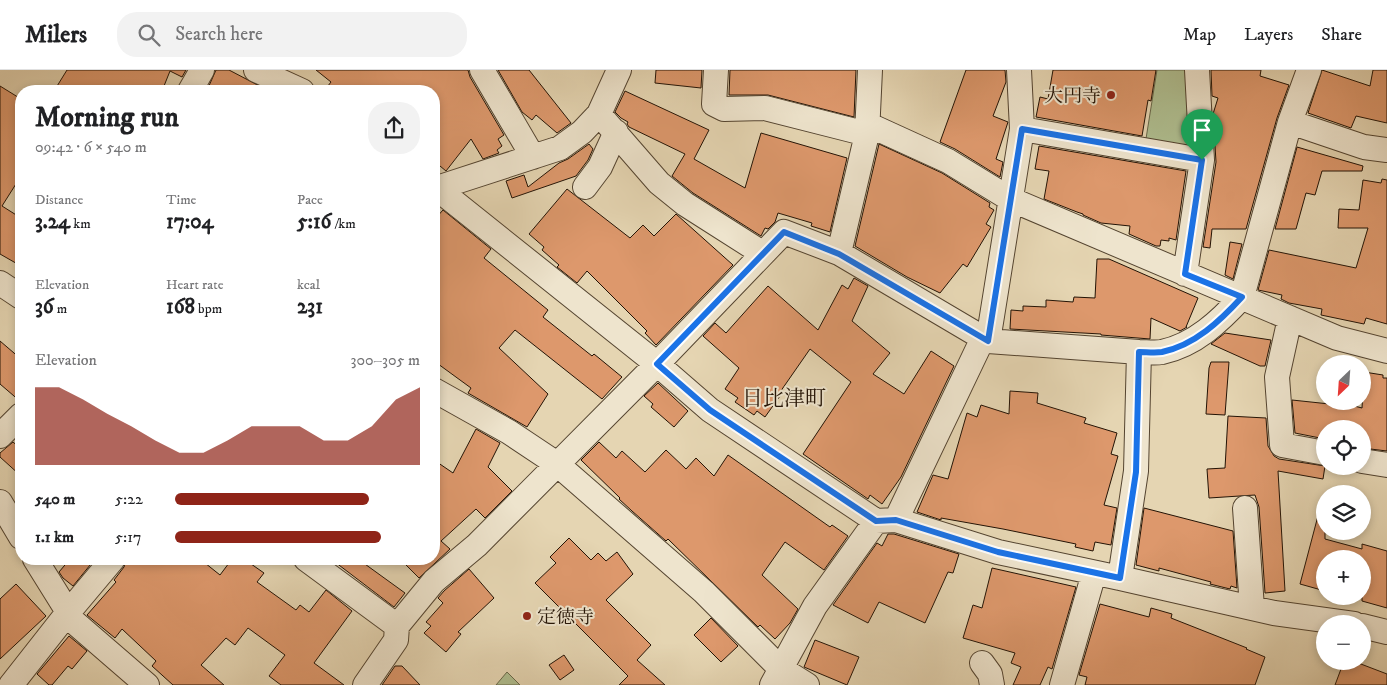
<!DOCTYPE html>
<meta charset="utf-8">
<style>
:root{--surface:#fff;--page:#f2f2f2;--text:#202124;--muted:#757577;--line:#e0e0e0;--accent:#8f2418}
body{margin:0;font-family:"IM FELL DW Pica","Noto Serif JP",serif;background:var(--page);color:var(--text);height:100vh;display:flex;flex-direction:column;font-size:19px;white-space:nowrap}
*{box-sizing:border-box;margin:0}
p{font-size:16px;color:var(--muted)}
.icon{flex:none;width:28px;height:28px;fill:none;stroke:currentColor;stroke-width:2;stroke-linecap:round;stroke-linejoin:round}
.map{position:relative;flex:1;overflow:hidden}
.side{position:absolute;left:15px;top:15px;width:425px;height:480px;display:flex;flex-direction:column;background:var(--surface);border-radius:20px;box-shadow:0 2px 8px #0003}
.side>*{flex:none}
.needle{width:32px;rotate:205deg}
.tools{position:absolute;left:1316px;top:285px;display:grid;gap:10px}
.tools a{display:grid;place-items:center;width:55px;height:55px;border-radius:50%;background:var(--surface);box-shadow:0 2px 8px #0003;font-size:25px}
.pin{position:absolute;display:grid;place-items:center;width:42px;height:42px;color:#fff;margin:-51px -21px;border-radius:50% 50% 50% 0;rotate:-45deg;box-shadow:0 0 5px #0007}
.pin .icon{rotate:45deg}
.round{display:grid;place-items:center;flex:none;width:52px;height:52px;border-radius:20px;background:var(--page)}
.headline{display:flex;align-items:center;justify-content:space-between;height:85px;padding:0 20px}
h1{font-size:28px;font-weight:800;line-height:38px}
.figures{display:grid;grid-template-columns:repeat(3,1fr);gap:8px;height:85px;padding:5px 20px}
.figures div{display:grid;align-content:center}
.figures b{font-size:21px;font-weight:800}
.figures small{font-size:14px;font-weight:400}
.figures p{font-size:14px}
.chart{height:140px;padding:10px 20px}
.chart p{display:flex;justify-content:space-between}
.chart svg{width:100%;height:90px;margin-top:5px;fill:var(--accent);opacity:.7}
ul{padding:0 20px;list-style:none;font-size:16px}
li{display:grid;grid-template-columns:80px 60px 1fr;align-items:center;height:38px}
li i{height:12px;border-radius:6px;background:var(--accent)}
header{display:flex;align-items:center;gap:30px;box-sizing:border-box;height:70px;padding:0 25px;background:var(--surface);border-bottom:1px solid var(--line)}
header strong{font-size:24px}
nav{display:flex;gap:28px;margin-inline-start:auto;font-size:18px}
.search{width:350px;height:45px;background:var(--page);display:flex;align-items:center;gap:12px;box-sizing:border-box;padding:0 18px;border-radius:20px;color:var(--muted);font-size:19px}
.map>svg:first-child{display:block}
.green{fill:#afbe90;stroke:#69684a}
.building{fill:#dd986c;stroke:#231305}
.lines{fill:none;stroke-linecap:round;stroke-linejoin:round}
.minor-casing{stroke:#544430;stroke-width:26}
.minor{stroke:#eee4cd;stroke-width:24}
.route-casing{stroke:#fff;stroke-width:10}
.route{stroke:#1a73e8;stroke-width:6}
.poi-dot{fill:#8f2418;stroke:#eee4cd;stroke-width:2}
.labels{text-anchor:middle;stroke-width:4;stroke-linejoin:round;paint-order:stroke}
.poi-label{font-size:19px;fill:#231305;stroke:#eee4cd;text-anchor:end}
.quarter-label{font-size:21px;fill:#231305;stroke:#eee4cd}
</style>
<header>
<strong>Milers</strong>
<div class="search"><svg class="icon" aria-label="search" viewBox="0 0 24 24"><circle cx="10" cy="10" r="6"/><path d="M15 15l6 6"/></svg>Search here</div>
<nav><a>Map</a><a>Layers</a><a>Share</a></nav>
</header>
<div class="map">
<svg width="1387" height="615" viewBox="0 0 1387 615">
<rect width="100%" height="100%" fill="#e5d5b2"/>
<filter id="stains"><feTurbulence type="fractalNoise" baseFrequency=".004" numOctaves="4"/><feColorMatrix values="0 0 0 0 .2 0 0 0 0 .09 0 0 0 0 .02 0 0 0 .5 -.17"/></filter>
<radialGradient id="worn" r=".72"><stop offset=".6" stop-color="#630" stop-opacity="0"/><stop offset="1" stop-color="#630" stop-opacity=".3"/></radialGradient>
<path class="green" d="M 1157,0 L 1191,0 L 1191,82 L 1145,75 Z
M 507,602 L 520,615 L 496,615 Z"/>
<path class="building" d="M 67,0 L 186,0 L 182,7 L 170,1 L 162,21 L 54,21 Z
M 216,0 L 229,0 L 269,21 L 216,21 L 208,18 Z
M 316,0 L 468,0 L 470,7 L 504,65 L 498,69 L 502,76 L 497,80 L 499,83 L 483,89 L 471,69 L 446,101 L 434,91 L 434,21 L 324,21 L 331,12 Z
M 498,0 L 529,0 L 571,53 L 557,63 L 536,45 L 532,50 L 522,42 Z
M 656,0 L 702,0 L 701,18 L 655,13 Z
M 730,0 L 856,0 L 854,47 L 768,25 L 729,25 Z
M 966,0 L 1005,0 L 1006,12 L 993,46 L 1008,52 L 996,89 L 1003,92 L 1000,107 L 955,79 L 940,72 Z
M 1053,0 L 1156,0 L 1151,31 L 1148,30 L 1142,66 L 1036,47 L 1040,27 L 1048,29 Z
M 1211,0 L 1261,0 L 1260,6 L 1289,15 L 1277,48 L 1246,159 L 1212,159 L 1210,178 L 1203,177 L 1216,92 L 1213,44 L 1218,28 L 1212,26 Z
M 1322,0 L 1370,16 L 1373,0 L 1387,0 L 1387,53 L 1356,46 L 1351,58 L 1308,43 Z
M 0,16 L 21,29 L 21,106 L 2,136 L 21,148 L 21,196 L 0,184 Z
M 625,21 L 709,60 L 694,89 L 745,118 L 761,63 L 847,88 L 830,162 L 811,156 L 812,153 L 778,143 L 775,152 L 768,159 L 765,158 L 761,166 L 693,123 L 672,106 L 685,84 L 629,57 L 627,54 L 628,52 L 621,48 L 615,42 Z
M 589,74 L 593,79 L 588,90 L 576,106 L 512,128 L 506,111 L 524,105 L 528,117 L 559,93 L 568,89 Z
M 879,74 L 942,103 L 990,133 L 989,137 L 994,140 L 986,154 L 991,157 L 967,197 L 963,194 L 940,223 L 907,207 L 855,176 Z
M 1039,76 L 1186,101 L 1176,170 L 1169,168 L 1169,171 L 1161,170 L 1160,176 L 1156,176 L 1129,164 L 1130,156 L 1101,153 L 1083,145 L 1083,144 L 1077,142 L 1044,129 L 1049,101 L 1035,99 Z
M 1297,77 L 1363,96 L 1362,101 L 1322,101 L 1315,125 L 1306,123 L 1296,159 L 1275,159 Z
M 1382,109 L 1387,110 L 1387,254 L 1366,248 L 1364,254 L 1321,245 L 1322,239 L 1289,233 L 1281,229 L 1282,225 L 1258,220 L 1269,180 L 1356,198 L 1368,158 L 1338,158 L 1339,139 L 1359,140 L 1363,110 L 1381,113 Z
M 567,119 L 630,168 L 643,155 L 654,166 L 676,144 L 733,195 L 656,275 L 645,263 L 647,261 L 587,201 L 577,213 L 557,197 L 559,195 L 542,180 L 544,177 L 529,164 Z
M 443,140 L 491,179 L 484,188 L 548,240 L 543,247 L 592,286 L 594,284 L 622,307 L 602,329 L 515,260 L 499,278 L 548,324 L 527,357 L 468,323 L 471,318 L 434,291 L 434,150 Z
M 1230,172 L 1242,174 L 1233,209 L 1225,205 Z
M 1097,189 L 1109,189 L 1198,228 L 1186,257 L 1187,257 L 1180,261 L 1151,248 L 1150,269 L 1101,265 L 1101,264 L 1010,259 L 1011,240 L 1023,241 L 1023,236 L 1046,237 L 1046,230 L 1073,232 L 1074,227 L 1095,228 Z
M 854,208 L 868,216 L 852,251 L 890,283 L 873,304 L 904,324 L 931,281 L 954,296 L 901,407 L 882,434 L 870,425 L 868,429 L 803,384 L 851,312 L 810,279 L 778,325 L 780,326 L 765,347 L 757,341 L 754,345 L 735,332 L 738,328 L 725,319 L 739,298 L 703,266 L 715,253 L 726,263 L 768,216 L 818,260 L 842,215 L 848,219 Z
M 1225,263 L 1271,270 L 1265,296 L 1260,296 L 1211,274 Z
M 0,271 L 21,289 L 21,332 L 0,314 Z
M 1211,292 L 1229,292 L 1225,345 L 1206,344 L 1209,298 Z
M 1364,302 L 1383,305 L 1383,308 L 1387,308 L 1387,381 L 1362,378 L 1362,359 L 1325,359 L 1325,369 L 1295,363 L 1292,330 L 1339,335 L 1339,332 L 1362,338 Z
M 658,313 L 688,341 L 674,357 L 651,337 L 653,334 L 644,326 Z
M 1010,321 L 1038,323 L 1037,333 L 1086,348 L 1084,353 L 1117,363 L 1111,384 L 1118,386 L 1104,435 L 1117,438 L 1111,475 L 1095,472 L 1093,481 L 1075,477 L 1076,474 L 1003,459 L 941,448 L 941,450 L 917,442 L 933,405 L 948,409 L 967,343 L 977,347 L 981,335 L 1009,344 Z
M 1228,346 L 1266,348 L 1268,376 L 1274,386 L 1279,389 L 1325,396 L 1323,409 L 1278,401 L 1285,521 L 1265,523 L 1259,437 L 1255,425 L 1209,428 L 1207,399 L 1225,398 Z
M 476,359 L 500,373 L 488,397 L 512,421 L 485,448 L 476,439 L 441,471 L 450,479 L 419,508 L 400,489 L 434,489 L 434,390 L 453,403 Z
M 13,372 L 21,379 L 21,406 L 0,387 L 0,383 Z
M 599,372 L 616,388 L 622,381 L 645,402 L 666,380 L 686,399 L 696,388 L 714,406 L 728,385 L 830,457 L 832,455 L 848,466 L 824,500 L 785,472 L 762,505 L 798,539 L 790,553 L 775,569 L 760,555 L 758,557 L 668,469 L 666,471 L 632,441 L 619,429 L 620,428 L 581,390 Z
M 1144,438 L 1233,461 L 1237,518 L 1231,516 L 1230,519 L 1210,514 L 1211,512 L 1159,498 L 1159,501 L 1136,495 Z
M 1319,442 L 1325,442 L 1325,469 L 1362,479 L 1362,474 L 1387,481 L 1387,538 L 1362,531 L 1362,489 L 1325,489 L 1325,521 L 1300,514 Z
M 888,464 L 894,464 L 959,484 L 953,503 L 948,502 L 925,553 L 879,532 L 868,553 L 833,535 L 877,473 L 882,476 Z
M 569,468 L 591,490 L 598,483 L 606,491 L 617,482 L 633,504 L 606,530 L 651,575 L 637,590 L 665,615 L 619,615 L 628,606 L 535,513 L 556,493 L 550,487 Z
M 70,489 L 95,489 L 73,516 L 63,508 L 59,502 Z
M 126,489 L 200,489 L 220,505 L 232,489 L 244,489 L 264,503 L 257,512 L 296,540 L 300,535 L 309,542 L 326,520 L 352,541 L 314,593 L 344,615 L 281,615 L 269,606 L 285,585 L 248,558 L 235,575 L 226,568 L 201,595 L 224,615 L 173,615 L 152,596 L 156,591 L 122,559 L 115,568 L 87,545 L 116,512 L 114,510 L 124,497 Z
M 331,489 L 358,489 L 405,523 L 394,537 Z
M 992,498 L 1076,517 L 1052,599 L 1048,597 L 1040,615 L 1013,615 L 1021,597 L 1011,593 L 1015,583 L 963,568 L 973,535 L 982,538 Z
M 469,499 L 494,528 L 458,562 L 461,564 L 446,582 L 424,563 L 431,556 L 426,552 L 443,533 L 438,528 L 444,521 Z
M 16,514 L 46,546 L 0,589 L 0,529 Z
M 1100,534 L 1149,547 L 1151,538 L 1172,544 L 1171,548 L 1247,578 L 1246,579 L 1265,587 L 1255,615 L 1085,615 L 1087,607 L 1079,605 Z
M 711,548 L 738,576 L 721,592 L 694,565 Z
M 69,566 L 87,581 L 72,599 L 68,596 L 52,615 L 49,615 L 37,604 Z
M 815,570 L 859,587 L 847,615 L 804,597 Z
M 564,585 L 574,600 L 560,610 L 549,595 Z
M 1344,591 L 1353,591 L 1387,604 L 1387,615 L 1335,615 Z
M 395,596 L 402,596 L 420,615 L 382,615 Z"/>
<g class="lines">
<g class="minor-casing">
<path id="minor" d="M 256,0 L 302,21
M 482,0 L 533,87
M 716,0 L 714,34 L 724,39 L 765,38 L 867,64
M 190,21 L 202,0
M 599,44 L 659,113 L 685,134 L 762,183
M 1290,52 L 1364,77 L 1387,80
M 867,54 L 948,91 L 1010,129 L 1337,268 L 1387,281
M 1022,59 L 1202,90
M 434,116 L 657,294 L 710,340 L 876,451 L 896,450 L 998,482 L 1120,508 L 1274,543 L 1354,554
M 585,117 L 600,97 L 616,62
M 434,121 L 437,118 L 560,78 L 582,62 L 599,44 L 619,0
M 839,183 L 867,64 L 870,0
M 1185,204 L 1202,90 L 1197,0
M 0,213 L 21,227
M 1290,248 L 1277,307 L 1282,375 L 1325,383
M 988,271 L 1022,59 L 1019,0
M 434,320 L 509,362 L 557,394 L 704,522 L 780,598 L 807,615
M 0,366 L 21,345
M 1362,391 L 1387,395
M 0,432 L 21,467
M 1245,438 L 1252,538
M 896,450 L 983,268
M 35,489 L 68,542
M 306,489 L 397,556
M 1120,508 L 1136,401 L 1139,282
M 66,545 L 147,615
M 1362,556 L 1387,562
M 982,593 L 990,604 L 992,615
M 11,615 L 66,545 L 113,489
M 365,615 L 396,570 L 397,556 L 434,511 L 477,475 L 657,294 L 784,162 L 839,183 L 988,271 L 1139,282 C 1146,282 1155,283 1162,282 C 1195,275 1220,251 1242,227 L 1290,52 L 1309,0
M 772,615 L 815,536 L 876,451
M 1062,615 L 1094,503"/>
</g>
<use href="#minor" class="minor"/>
</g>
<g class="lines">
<g class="route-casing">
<path id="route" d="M 1022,59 L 1202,90 L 1185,204 L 1242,227 C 1220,251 1195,275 1162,282 C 1155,283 1146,282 1139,282 L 1136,402 L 1120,508 L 998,482 L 896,450 L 876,451 L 710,340 L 657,294 L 784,162 L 839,184 L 988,271 Z"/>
</g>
<use href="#route" class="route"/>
</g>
<g class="poi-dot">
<circle cx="1111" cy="25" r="5"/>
<circle cx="527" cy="546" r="5"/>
</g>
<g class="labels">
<g class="poi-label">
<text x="1101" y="32">大円寺</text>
<text x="537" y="553" text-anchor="start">定徳寺</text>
</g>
<g class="quarter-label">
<text x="784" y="335">日比津町</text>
</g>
</g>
<rect width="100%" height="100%" filter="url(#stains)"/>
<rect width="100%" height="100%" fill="url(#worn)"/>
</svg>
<div class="tools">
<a><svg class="needle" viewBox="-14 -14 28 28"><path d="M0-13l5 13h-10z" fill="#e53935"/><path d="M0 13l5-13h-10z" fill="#757577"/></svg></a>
<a><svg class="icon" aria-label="locate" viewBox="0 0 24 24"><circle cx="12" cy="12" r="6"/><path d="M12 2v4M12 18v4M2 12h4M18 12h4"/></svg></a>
<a><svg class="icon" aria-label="layers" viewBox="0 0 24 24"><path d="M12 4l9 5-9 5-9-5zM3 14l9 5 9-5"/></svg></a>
<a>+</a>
<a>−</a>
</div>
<div class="pin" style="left:1202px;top:90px;background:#1e9e55"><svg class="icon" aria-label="arrive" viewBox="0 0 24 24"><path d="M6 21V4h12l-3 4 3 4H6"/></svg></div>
<section class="side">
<div class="headline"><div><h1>Morning run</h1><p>09:42 · 6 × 540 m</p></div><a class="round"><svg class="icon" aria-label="share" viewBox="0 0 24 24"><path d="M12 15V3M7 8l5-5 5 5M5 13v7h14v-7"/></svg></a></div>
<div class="figures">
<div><p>Distance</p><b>3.24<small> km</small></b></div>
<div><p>Time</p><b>17:04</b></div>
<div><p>Pace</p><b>5:16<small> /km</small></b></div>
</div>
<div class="figures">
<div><p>Elevation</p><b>36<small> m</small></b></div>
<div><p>Heart rate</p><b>168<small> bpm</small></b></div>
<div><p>kcal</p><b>231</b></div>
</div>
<div class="chart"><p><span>Elevation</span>300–305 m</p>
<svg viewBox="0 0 160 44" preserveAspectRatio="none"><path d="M0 44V6L10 6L20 12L30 19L40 25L50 32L60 38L70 38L80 32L90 25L100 25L110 25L120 32L130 32L140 25L150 12L160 6V44z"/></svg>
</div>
<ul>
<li><b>540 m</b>5:22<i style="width:79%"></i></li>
<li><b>1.1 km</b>5:17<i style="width:84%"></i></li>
</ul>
</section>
</div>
